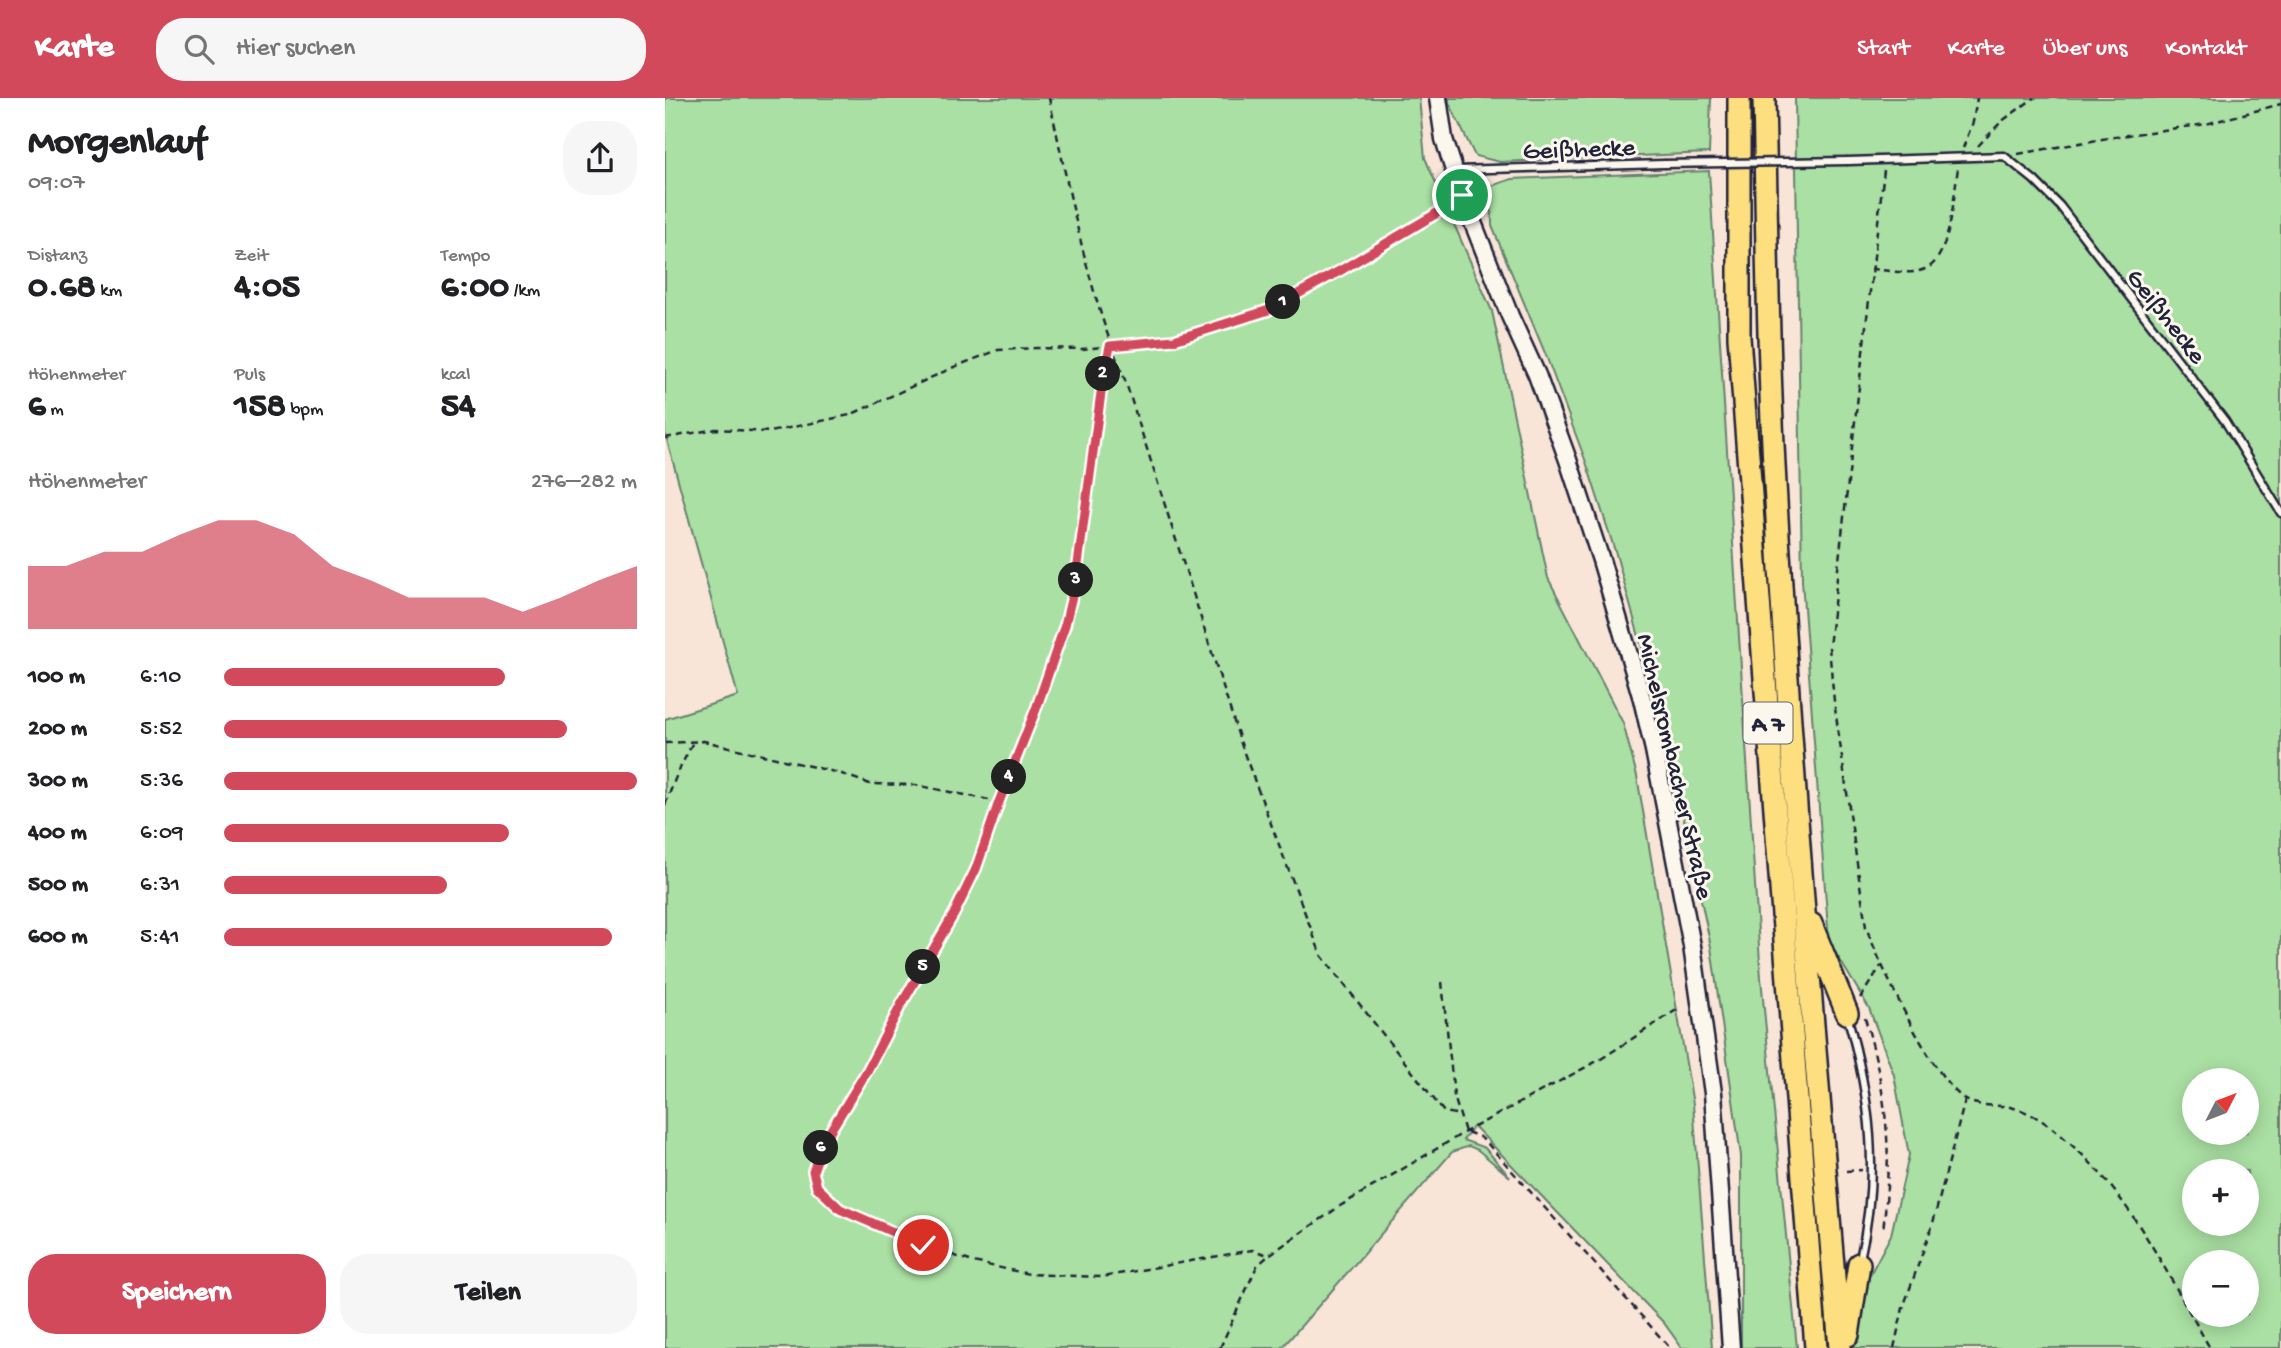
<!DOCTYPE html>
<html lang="de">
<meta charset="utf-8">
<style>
:root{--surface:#fff;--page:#f6f6f6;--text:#202124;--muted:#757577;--accent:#d1495b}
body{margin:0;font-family:"Gochi Hand",sans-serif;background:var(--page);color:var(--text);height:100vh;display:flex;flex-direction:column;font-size:26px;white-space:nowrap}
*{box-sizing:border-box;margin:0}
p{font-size:23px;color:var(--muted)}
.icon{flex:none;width:38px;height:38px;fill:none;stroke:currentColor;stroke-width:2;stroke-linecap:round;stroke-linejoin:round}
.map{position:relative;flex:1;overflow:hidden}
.drawer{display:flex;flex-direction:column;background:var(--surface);width:665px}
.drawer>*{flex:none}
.needle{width:46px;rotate:48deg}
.tools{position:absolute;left:1517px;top:970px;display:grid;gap:14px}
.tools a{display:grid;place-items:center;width:77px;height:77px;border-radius:50%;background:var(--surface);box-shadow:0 4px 18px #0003;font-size:35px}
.pin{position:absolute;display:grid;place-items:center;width:60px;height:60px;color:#fff;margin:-30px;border:4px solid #fff;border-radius:50%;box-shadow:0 2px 7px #0007}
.km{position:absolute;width:35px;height:35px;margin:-18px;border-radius:50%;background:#222;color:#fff;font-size:19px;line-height:35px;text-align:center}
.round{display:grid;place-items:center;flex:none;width:74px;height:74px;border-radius:28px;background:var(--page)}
.overview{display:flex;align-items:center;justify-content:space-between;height:119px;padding:0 28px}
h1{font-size:38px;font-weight:700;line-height:52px}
.figures{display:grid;grid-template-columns:repeat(3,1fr);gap:10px;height:119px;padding:7px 28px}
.figures div{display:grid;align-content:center}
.figures b{font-size:35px;font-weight:700}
.figures small{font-size:19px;font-weight:400}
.figures p{font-size:19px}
.chart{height:196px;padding:14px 28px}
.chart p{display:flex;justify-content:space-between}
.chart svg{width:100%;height:126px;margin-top:7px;fill:var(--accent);opacity:.7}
.action{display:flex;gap:14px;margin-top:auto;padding:14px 28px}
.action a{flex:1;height:80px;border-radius:28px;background:var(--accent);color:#fff;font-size:28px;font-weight:700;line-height:80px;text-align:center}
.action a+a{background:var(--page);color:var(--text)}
ul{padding:0 28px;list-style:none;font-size:23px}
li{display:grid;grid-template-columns:112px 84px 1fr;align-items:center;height:52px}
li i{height:18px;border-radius:9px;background:var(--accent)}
header{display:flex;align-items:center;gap:42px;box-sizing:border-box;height:98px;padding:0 35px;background:var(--accent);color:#fff}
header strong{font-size:33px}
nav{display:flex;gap:38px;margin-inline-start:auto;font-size:24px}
.search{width:490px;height:63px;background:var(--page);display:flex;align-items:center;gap:18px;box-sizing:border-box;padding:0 24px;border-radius:28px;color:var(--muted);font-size:26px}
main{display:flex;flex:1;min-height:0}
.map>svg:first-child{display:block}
.green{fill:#aae0a3;stroke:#66816f;stroke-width:2;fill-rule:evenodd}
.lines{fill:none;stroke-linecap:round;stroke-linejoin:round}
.service-casing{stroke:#22223b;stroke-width:11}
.secondary-casing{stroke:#22223b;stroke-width:21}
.motorway-casing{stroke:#22223b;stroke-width:26}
.path{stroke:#22223b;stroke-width:2.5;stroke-dasharray:7 5;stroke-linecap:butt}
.service{stroke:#fbf7ec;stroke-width:6}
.secondary{stroke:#fbf7ec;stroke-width:16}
.motorway{stroke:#fddf80;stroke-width:21}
.service-bridge-casing{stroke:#22223b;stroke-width:11;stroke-linecap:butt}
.service-bridge{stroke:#fbf7ec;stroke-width:6}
.route-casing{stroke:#fff;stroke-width:14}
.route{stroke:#d1495b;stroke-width:9}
.labels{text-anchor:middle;stroke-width:6;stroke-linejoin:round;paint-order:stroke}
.shield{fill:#fbf7ec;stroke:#636270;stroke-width:2}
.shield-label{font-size:24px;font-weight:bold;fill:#22223b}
.street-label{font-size:26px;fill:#22223b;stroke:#fbf7ec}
</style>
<header>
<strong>Karte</strong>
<div class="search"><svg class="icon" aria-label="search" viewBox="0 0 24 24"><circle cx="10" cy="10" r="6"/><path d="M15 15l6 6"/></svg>Hier suchen</div>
<nav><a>Start</a><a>Karte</a><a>Über uns</a><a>Kontakt</a></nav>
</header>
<main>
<section class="drawer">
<div class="overview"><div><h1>Morgenlauf</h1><p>09:07</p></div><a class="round"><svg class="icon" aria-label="share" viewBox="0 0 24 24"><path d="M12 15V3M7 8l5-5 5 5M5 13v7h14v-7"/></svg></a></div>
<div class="figures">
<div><p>Distanz</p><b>0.68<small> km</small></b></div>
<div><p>Zeit</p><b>4:05</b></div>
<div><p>Tempo</p><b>6:00<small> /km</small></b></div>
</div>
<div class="figures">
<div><p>Höhenmeter</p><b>6<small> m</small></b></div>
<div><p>Puls</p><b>158<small> bpm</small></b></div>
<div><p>kcal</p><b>54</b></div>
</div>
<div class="chart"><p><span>Höhenmeter</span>276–282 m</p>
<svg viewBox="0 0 160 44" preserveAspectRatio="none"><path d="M0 44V22L10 22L20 17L30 17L40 11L50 6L60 6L70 11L80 22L90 27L100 33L110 33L120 33L130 38L140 33L150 27L160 22V44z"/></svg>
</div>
<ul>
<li><b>100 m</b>6:10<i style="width:68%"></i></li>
<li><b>200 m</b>5:52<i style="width:83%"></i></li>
<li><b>300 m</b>5:36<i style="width:100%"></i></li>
<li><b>400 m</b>6:09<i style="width:69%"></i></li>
<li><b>500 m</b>6:31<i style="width:54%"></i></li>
<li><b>600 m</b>5:41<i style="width:94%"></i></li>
</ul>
<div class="action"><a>Speichern</a><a>Teilen</a></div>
</section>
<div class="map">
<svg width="1616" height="1250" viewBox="0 0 1616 1250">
<rect width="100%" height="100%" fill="#f8e5d7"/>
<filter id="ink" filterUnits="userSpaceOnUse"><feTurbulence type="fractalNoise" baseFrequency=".0143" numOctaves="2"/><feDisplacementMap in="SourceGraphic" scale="14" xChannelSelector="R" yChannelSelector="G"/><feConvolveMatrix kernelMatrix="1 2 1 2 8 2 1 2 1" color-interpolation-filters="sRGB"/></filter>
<g filter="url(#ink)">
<path class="green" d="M 0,0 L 754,0 L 760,60 L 827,213 L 883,480 L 958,625 L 972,678 L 1028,1006 L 1047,1250 L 1017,1250 L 999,1225 L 809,1028 L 798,1042 L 820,1050 L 845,1079 L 813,1052 L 804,1048 L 787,1054 L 617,1250 L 0,1250 L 0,621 L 73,598 L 0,335 Z
M 784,0 L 1046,0 L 1044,55 L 835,64 L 810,58 L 784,5 Z
M 1130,0 L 1616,0 L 1616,1250 L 1190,1250 L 1189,1235 L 1202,1182 L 1226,1137 L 1244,1057 L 1229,977 L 1204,910 L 1164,844 L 1137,483 ZM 1530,982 L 1582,982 L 1582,1034 L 1530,1034 ZM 1530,1073 L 1582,1073 L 1582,1125 L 1530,1125 ZM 1530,1164 L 1582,1164 L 1582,1216 L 1530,1216 Z
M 1044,73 L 1096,880 L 1132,1250 L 1076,1250 L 1076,1058 L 1046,849 L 1001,636 L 951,456 L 921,364 L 880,255 L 827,128 L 826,88 L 847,81 Z"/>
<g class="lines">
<g class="service-casing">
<path id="service" d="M 1183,63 L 1339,58 L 1369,82 L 1395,108 L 1560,323 L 1616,415
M 790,72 L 999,66
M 1182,917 C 1206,1001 1215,1075 1195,1161"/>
</g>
<g class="secondary-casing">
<path id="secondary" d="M 773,0 L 779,41 L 797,97 L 845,218 L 872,277 L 903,362 L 936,462 L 977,601 L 989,652 L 1027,848 L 1048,995 L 1066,1250"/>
</g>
<g class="motorway-casing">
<path id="motorway" d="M 1074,0 L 1074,239 L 1151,1250
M 1099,0 C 1102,134 1103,269 1111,403 C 1127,685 1151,968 1175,1250
M 1146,826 L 1182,915
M 1183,1237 L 1194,1166"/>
</g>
<path class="path" d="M 384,0 C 405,95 422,192 460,282 L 579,655 L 656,857 L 779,1014 L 795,1017
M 1313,48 L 1337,23 L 1369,0
M 1298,50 L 1308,24 L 1312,0
M 1353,56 L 1449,39 L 1541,26 L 1616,6
M 1219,72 L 1164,549 L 1169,603 L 1201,829 C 1216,869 1266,977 1298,1000 C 1311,1010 1330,1006 1345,1009 C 1372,1015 1392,1033 1411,1051 C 1468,1102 1507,1185 1545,1250
M 1206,171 C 1223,172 1244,178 1260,171 C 1286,162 1289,94 1293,70
M 445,248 L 438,280 L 429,355 L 418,416 L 412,481 L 400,527 L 371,611 L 334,704 L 311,771 L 289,816 L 236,907 L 202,973 L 159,1043 L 148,1073 L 152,1089 L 175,1111 L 258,1147 L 308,1164 L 364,1176 L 437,1179 L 587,1152 L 604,1157 L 675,1108 L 800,1034 L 936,961 L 1016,909
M 0,340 L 51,331 L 105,334 L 185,317 L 289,269 L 333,252 L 371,250 L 417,251 L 509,242 L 604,212 L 678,171 L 786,105
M 0,645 L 39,643 L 174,675 L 205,686 L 251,687 L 334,704
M 0,707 L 12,676 L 28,644
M 777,884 L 789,998 L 800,1034
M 1195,900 L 1216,868
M 1200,920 C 1222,995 1228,1054 1218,1132
M 802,1034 L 815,1039 L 822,1045 L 1005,1250
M 1181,1073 L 1197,1072
M 555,1250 L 592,1168 L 603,1158
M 1229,1250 L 1238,1210 L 1268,1125 L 1300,1002"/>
<use href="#service" class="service"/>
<use href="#secondary" class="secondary"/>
<use href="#motorway" class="motorway"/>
<g class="service-bridge-casing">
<path id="service-bridge" d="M 999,66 L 1183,63"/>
</g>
<use href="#service-bridge" class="service-bridge"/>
</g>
</g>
<g class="lines" filter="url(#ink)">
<g class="route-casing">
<path id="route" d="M 258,1147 L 175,1111 L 152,1089 L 148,1073 L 159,1043 L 202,973 L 236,907 L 289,816 L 311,771 L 334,704 L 371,611 L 400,527 L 411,481 L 438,280 L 445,248 L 509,242 L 604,212 L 678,171 L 769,117 L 797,97"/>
</g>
<use href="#route" class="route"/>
</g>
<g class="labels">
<rect class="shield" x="1078.5" y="604.5" width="49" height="41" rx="5"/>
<g class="shield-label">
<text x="1103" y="633">A 7</text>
</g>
<g class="street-label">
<text transform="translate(914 49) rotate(-2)" y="9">Geißhecke</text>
<text transform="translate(1503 217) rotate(52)" y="9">Geißhecke</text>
<text transform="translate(1012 668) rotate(77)" y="9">Michelsrombacher Straße</text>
</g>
</g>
</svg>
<div class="tools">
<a><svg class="needle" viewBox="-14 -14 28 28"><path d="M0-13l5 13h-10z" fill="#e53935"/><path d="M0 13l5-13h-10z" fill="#757577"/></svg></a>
<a>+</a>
<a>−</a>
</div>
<div class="pin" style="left:797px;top:97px;background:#1e9e55"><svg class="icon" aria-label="arrive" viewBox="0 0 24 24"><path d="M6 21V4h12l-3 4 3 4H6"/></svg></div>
<div class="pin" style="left:258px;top:1147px;background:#d93025"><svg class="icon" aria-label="check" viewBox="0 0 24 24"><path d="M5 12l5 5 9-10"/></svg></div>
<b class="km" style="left:618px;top:204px">1</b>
<b class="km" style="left:438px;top:276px">2</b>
<b class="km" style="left:411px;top:482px">3</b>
<b class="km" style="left:344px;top:679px">4</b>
<b class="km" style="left:258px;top:869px">5</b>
<b class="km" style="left:156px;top:1050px">6</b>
</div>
</main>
